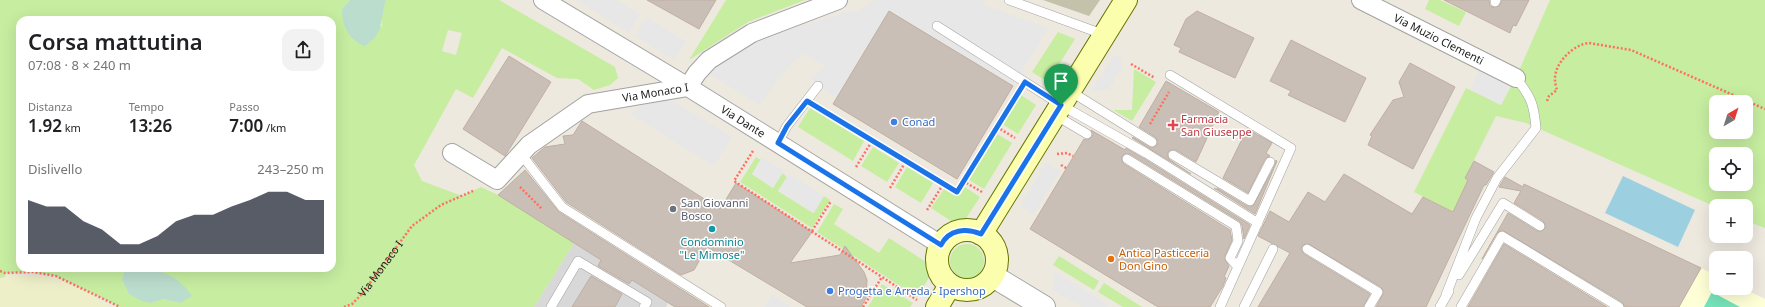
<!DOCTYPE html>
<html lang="it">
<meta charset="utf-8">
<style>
:root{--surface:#fff;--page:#f2f2f2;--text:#202124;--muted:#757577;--accent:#111827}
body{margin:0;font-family:"Noto Sans",sans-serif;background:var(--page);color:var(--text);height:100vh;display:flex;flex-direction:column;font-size:15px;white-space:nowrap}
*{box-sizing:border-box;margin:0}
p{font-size:13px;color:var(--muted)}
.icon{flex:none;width:22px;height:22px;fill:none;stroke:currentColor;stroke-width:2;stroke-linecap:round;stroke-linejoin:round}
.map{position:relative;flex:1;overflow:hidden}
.details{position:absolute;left:16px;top:16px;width:320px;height:256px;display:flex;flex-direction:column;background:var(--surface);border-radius:12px;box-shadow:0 4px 16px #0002}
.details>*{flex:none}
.needle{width:26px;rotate:39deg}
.controls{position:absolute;left:1709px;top:95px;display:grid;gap:8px}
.controls a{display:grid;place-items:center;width:44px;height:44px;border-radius:8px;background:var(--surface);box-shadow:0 4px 16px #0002;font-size:20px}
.pin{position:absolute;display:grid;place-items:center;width:34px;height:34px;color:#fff;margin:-41px -17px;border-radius:50% 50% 50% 0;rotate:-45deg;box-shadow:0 0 4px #0007}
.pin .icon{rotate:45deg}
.round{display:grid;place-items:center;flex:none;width:42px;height:42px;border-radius:12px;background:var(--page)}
.summary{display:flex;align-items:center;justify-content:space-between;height:68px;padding:0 12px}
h1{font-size:22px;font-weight:600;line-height:30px}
.stats{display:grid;grid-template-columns:repeat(3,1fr);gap:6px;height:68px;padding:4px 12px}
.stats div{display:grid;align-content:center}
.stats b{font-size:17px;font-weight:600}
.stats small{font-size:11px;font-weight:400}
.stats p{font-size:11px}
.chart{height:112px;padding:8px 12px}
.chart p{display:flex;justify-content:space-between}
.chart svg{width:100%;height:72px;margin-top:4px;fill:var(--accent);opacity:.7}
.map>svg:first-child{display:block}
.residential{fill:#d9d8d8}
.education{fill:#ffffd7}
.construction{fill:#c3c3ab}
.farmland{fill:#ecefc8}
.grass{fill:#c6eda0;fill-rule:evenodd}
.wetland{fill:#bbddce}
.pitch{fill:#76e4ba}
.parking{fill:#e7e7e7}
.water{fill:#9cd0e0}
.building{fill:#cabfb6;stroke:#c0afa1}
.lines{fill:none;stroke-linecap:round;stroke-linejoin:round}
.service-casing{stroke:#a2a2a2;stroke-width:10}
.minor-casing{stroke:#a2a2a2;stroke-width:20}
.tertiary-casing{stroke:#a2a2a2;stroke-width:24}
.secondary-casing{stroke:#677400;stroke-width:24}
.path{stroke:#ff705f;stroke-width:2.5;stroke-dasharray:2 2;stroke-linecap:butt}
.service{stroke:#fff;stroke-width:9}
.minor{stroke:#fff;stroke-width:18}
.tertiary{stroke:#fff;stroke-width:22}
.secondary{stroke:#fafead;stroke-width:22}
.route-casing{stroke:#fff;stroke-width:8}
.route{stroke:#1a73e8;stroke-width:5}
.shop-dot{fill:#3f7fe0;stroke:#fff;stroke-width:1.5}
.health-dot{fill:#e0444e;stroke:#fff;stroke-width:1.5}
.worship-dot{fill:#6b7280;stroke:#fff;stroke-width:1.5}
.culture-dot{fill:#0f9aa8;stroke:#fff;stroke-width:1.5}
.food-dot{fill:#e8710a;stroke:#fff;stroke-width:1.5}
.labels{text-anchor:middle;stroke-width:3;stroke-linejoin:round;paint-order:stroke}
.street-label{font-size:11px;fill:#1b1b1b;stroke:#fff}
.health-label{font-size:11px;fill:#be3a42;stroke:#fff;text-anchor:start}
.shop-label{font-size:11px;fill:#366cbe;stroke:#fff;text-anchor:start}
.worship-label{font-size:11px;fill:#5b616d;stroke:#fff;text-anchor:start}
.culture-label{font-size:11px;fill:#0d838f;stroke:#fff}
.food-label{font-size:11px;fill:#c56008;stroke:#fff;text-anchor:start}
</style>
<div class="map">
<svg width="1765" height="307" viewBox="0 0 1765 307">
<rect width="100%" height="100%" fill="#eee9df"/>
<path class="residential" d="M 574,243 L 668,302 L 666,307 L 534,307 Z"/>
<path class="education" d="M 1701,268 L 1716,275 L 1716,288 L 1742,288 L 1765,299 L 1765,307 L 1679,307 Z"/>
<path class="construction" d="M 1043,0 L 1100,0 L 1089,16 Z"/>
<path class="farmland" d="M 23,275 L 43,276 L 68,283 L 93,296 L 110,307 L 0,307 L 0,278 Z"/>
<path class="grass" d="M 0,0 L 350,0 L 342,9 L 382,27 L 382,13 L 386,0 L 499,0 L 615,67 L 618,78 L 610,85 L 594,90 L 578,79 L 557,78 L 502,48 L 473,98 L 456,89 L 414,165 L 422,181 L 462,196 L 481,187 L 498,195 L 574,243 L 534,307 L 120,307 L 56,276 L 33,272 L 6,273 L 5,277 L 0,278 ZM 20,20 L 332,20 L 332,240 L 335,242 L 332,246 L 332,268 L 147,268 L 180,303 L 163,299 L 151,303 L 122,279 L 125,268 L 20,268 ZM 448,30 L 462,33 L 456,55 L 442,51 Z
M 726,0 L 805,0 L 748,22 L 689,60 Z
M 1429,0 L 1440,0 L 1466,12 L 1459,26 L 1425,9 Z
M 1550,0 L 1765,0 L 1765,228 L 1746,221 L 1746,206 L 1716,206 L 1716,207 L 1526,123 L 1496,116 L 1465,178 L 1482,188 L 1482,189 L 1467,182 L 1459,199 L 1467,219 L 1414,192 L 1466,88 L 1501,105 L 1518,73 ZM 1716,102 L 1746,102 L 1746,132 L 1716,132 ZM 1716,154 L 1746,154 L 1746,184 L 1716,184 Z
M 1058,32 L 1075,39 L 1048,82 L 1032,72 Z
M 1134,69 L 1156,82 L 1132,121 L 1113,110 L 1132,110 Z
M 1021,95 L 1036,105 L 1018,134 L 1002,124 Z
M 810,108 L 864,141 L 853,161 L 798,127 Z
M 997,134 L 1012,143 L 984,189 L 969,180 Z
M 873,147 L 899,163 L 887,182 L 861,166 Z
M 756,157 L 761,160 L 752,174 L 773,188 L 782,173 L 787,177 L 778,191 L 813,213 L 824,196 L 830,200 L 812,228 L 740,182 Z
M 907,167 L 933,183 L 921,203 L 895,187 Z
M 965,187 L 980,197 L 965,220 L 951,221 L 931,208 L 944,189 L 954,195 L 960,195 Z
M 834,204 L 843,209 L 834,224 L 879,253 L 889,238 L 926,262 L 930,276 L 917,297 L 817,232 Z
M950 261a17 17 0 1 1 34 0a17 17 0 1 1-34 0Z
M 1059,256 L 1099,281 L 1094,290 L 1053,265 Z
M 1104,283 L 1142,307 L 1123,307 L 1098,292 Z
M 882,284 L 913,303 L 910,307 L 868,307 Z"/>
<path class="wetland" d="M 350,0 L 386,0 C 379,21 386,31 365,46 C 349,40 342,26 342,9 Z
M 125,268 C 154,268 175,271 192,296 L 180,303 L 163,299 L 151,303 L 142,301 L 129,294 L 122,279 Z"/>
<path class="pitch" d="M 1712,292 L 1740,307 L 1704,307 Z"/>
<path class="parking" d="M 576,0 L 616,0 L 640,14 L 629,33 Z
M 874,0 L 985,0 L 984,5 L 1048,28 L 1013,86 L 889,11 L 837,99 L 810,79 L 825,66 L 804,54 L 794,61 L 776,82 L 760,105 L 707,73 L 744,44 L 852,10 L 855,13 Z
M 646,17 L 686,41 L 674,60 L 635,36 Z
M 1114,54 L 1122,59 L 1122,70 L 1118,71 L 1118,76 L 1114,77 L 1114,84 L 1110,84 L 1110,90 L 1092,91 Z
M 1479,71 L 1510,87 L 1501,105 L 1470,89 Z
M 659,92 L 732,137 L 714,166 L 630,114 Z
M 762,157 L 784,171 L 773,188 L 752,174 Z
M 1046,162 L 1061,171 L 1033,215 L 1020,206 Z
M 789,174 L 824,196 L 814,213 L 778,191 Z
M 1055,272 L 1107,304 L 1108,307 L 1082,307 L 1052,290 Z
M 772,295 L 791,307 L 764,307 Z"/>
<path class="water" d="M 1623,176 L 1695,210 L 1678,247 L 1605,213 Z"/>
<path class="building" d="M 647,0 L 716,0 L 699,29 Z
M 1444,0 L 1489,0 L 1490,6 L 1495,8 L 1500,5 L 1502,0 L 1529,0 L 1516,26 L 1513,25 L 1510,33 Z
M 889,11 L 1013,86 L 957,179 L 833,104 Z
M 1197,11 L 1254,38 L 1235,78 L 1179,52 L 1181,48 L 1174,45 L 1186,19 Z
M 1291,40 L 1366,78 L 1345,122 L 1288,95 L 1291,91 L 1270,81 Z
M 509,56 L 551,82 L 505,156 L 463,129 Z
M 1410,63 L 1455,87 L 1413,169 L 1368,145 L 1372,136 L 1370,135 L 1393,100 L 1404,97 L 1399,82 Z
M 1166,81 L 1219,112 L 1196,162 L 1176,150 L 1170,150 L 1168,152 L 1168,158 L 1170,160 L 1191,174 L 1132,138 L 1133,137 L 1151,148 L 1157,145 L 1157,140 L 1155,137 L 1139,127 Z
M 582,121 L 720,209 L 736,183 L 812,232 L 790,263 L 840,255 L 845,246 L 864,272 L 867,280 L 866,298 L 861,307 L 807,307 L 707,247 L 694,270 L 681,275 L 566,202 L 532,158 L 545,147 L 565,144 L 563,136 L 573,135 Z
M 1247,129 L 1272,143 L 1266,153 L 1270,156 L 1265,159 L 1248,193 L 1223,178 Z
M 1091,130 L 1125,150 L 1126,148 L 1143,158 L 1250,225 L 1244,239 L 1242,225 L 1239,221 L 1130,154 L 1125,154 L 1122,156 L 1122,161 L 1124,164 L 1230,230 L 1232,240 L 1224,258 L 1229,266 L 1224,277 L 1226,278 L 1223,286 L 1210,307 L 1158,307 L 1030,229 L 1084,139 L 1087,140 L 1092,137 L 1093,134 Z
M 1276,160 L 1277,161 L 1255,214 L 1214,188 L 1217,190 L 1217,188 L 1247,206 L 1253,206 L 1275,165 Z
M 1474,161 L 1494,172 L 1486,185 L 1484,185 L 1426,307 L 1376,307 L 1384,292 L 1381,287 L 1307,243 L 1302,246 L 1301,249 L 1304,254 L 1370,294 L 1363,307 L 1258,307 L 1290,253 L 1258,236 L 1270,211 L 1289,222 L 1308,192 L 1325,202 L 1344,174 L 1412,214 L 1423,197 L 1453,212 L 1468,180 L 1465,178 Z
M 525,170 L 559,212 L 709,307 L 675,307 L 632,280 L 629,284 L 598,266 L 601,260 L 498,195 Z
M 1505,177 L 1523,187 L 1524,184 L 1701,268 L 1679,307 L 1625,307 L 1622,302 L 1502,230 L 1497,233 L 1482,259 L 1508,213 L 1537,231 L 1542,231 L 1546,227 L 1543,221 L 1514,203 L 1521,191 L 1499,187 Z
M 1504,244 L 1607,307 L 1468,307 Z
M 591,276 L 622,294 L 615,307 L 572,307 Z"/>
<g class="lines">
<g class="service-casing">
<path id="service" d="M 1009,0 L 1105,35
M 1495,2 L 1496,0
M 937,26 L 1061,105 L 1146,153 L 1258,223
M 1170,75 L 1291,148 L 1220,307
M 1070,91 L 1152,142
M 1055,115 L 1087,134
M 778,143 L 787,126 L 818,86
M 521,154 L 562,207 L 721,307
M 1173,155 L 1250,201 L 1270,162
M 1127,159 L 1236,226 L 1238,241 L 1230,258 L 1238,267
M 1307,249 L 1378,292 L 1369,307
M 1459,275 L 1503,203 L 1540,226
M 1446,295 L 1476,218 L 1497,178 L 1536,128 C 1534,104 1531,97 1516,78
M 551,307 L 578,261 L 647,302 L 644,307
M 1244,307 L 1273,249
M 1440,307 L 1449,291
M 1461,307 L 1502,236 L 1619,307"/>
</g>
<g class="minor-casing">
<g id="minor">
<path id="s2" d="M 543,0 L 688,87 L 941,245"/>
<path id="s3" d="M 1361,0 L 1516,78"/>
<path id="s4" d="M 452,153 L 497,180 L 529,145 L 588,104 L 688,87 L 697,73 L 709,60 L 752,33 L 838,0"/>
</g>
</g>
<g class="tertiary-casing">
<path id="tertiary" d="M 993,276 L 1044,307"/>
</g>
<g class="secondary-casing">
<path id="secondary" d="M937 260a30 30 0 1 1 60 0a30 30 0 1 1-60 0Z
M 981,234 L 1126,0
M 937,307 L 950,285"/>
</g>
<g class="path">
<path d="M 1131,64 L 1155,78"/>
<path d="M 1547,101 L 1549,96 L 1557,90 C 1556,87 1555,83 1555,80 C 1554,63 1574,44 1589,43 L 1631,50 L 1765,109"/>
<path d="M 819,109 L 957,192 L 1017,95"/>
<path d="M 1150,124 L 1169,92"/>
<path d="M 997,127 L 1015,138"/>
<path d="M 753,151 L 734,181 L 882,277"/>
<path d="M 1057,154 L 1067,153 L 1073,156"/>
<path d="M 1061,165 L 1066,168"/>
<path d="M 856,167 L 872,141"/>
<path d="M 963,181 L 982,192"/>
<path d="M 520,187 L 542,209"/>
<path d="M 890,188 L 906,161"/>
<path d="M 927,210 L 944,183"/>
<path d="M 812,231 L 831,201"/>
<path d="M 0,271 L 5,273 L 33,272 L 56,276 L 120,307"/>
<path id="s1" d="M 344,307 L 352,304 L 361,295 L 412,226 L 441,205 L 475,190"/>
<path d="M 863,307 L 882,277 L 917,300"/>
</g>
<use href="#service" class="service"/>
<use href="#minor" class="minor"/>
<use href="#tertiary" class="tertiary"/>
<use href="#secondary" class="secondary"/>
</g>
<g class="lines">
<g class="route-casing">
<path id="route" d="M 1025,82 L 1061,105 L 981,234 C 966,228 949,229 941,245 L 778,143 L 787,126 L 807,101 L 957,192 Z"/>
</g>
<use href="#route" class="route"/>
</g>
<g class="shop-dot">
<circle cx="894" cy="122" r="4"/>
<circle cx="830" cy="291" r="4"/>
</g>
<path class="health-dot" d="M1171 119h4v4h4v4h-4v4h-4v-4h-4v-4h4z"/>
<circle class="worship-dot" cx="673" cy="209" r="4"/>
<circle class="culture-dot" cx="712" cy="229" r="4"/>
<circle class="food-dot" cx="1111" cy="259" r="4"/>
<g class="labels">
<g class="street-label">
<text dy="4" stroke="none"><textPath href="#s3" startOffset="87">Via Muzio Clementi</textPath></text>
<text dy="4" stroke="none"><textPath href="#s4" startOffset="240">Via Monaco I</textPath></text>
<text dy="4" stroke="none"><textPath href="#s2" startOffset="234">Via Dante</textPath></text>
<text dy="4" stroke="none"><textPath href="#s1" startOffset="54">Via Monaco I</textPath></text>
</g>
<g class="health-label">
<text x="1181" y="123">Farmacia<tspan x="1181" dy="13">San Giuseppe</tspan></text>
</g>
<g class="shop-label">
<text x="902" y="126">Conad</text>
<text x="838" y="295">Progetta e Arreda - Ipershop</text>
</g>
<g class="worship-label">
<text x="681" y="207">San Giovanni<tspan x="681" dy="13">Bosco</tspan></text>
</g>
<g class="culture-label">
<text x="712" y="246">Condominio<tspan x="712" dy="13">"Le Mimose"</tspan></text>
</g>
<g class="food-label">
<text x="1119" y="257">Antica Pasticceria<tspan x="1119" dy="13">Don Gino</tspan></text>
</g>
</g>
</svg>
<div class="controls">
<a><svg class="needle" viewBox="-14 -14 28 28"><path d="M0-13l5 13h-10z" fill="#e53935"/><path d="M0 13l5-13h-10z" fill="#757577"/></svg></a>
<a><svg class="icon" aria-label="locate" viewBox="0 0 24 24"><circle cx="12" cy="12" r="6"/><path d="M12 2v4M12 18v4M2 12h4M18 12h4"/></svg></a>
<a>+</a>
<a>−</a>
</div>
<div class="pin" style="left:1061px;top:105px;background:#1e9e55"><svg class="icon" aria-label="arrive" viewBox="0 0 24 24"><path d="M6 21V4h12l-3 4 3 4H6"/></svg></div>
<section class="details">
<div class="summary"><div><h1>Corsa mattutina</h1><p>07:08 · 8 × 240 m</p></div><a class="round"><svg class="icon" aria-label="share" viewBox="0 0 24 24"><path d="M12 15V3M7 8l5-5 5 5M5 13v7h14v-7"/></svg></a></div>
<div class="stats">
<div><p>Distanza</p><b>1.92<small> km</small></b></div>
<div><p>Tempo</p><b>13:26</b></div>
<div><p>Passo</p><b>7:00<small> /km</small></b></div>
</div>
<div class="chart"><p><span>Dislivello</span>243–250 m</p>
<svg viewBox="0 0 160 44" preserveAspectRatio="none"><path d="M0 44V11L10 15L20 15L30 24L40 29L50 38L60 38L70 33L80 24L90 20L100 20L110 15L120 11L130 6L140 6L150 11L160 11V44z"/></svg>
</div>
</section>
</div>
